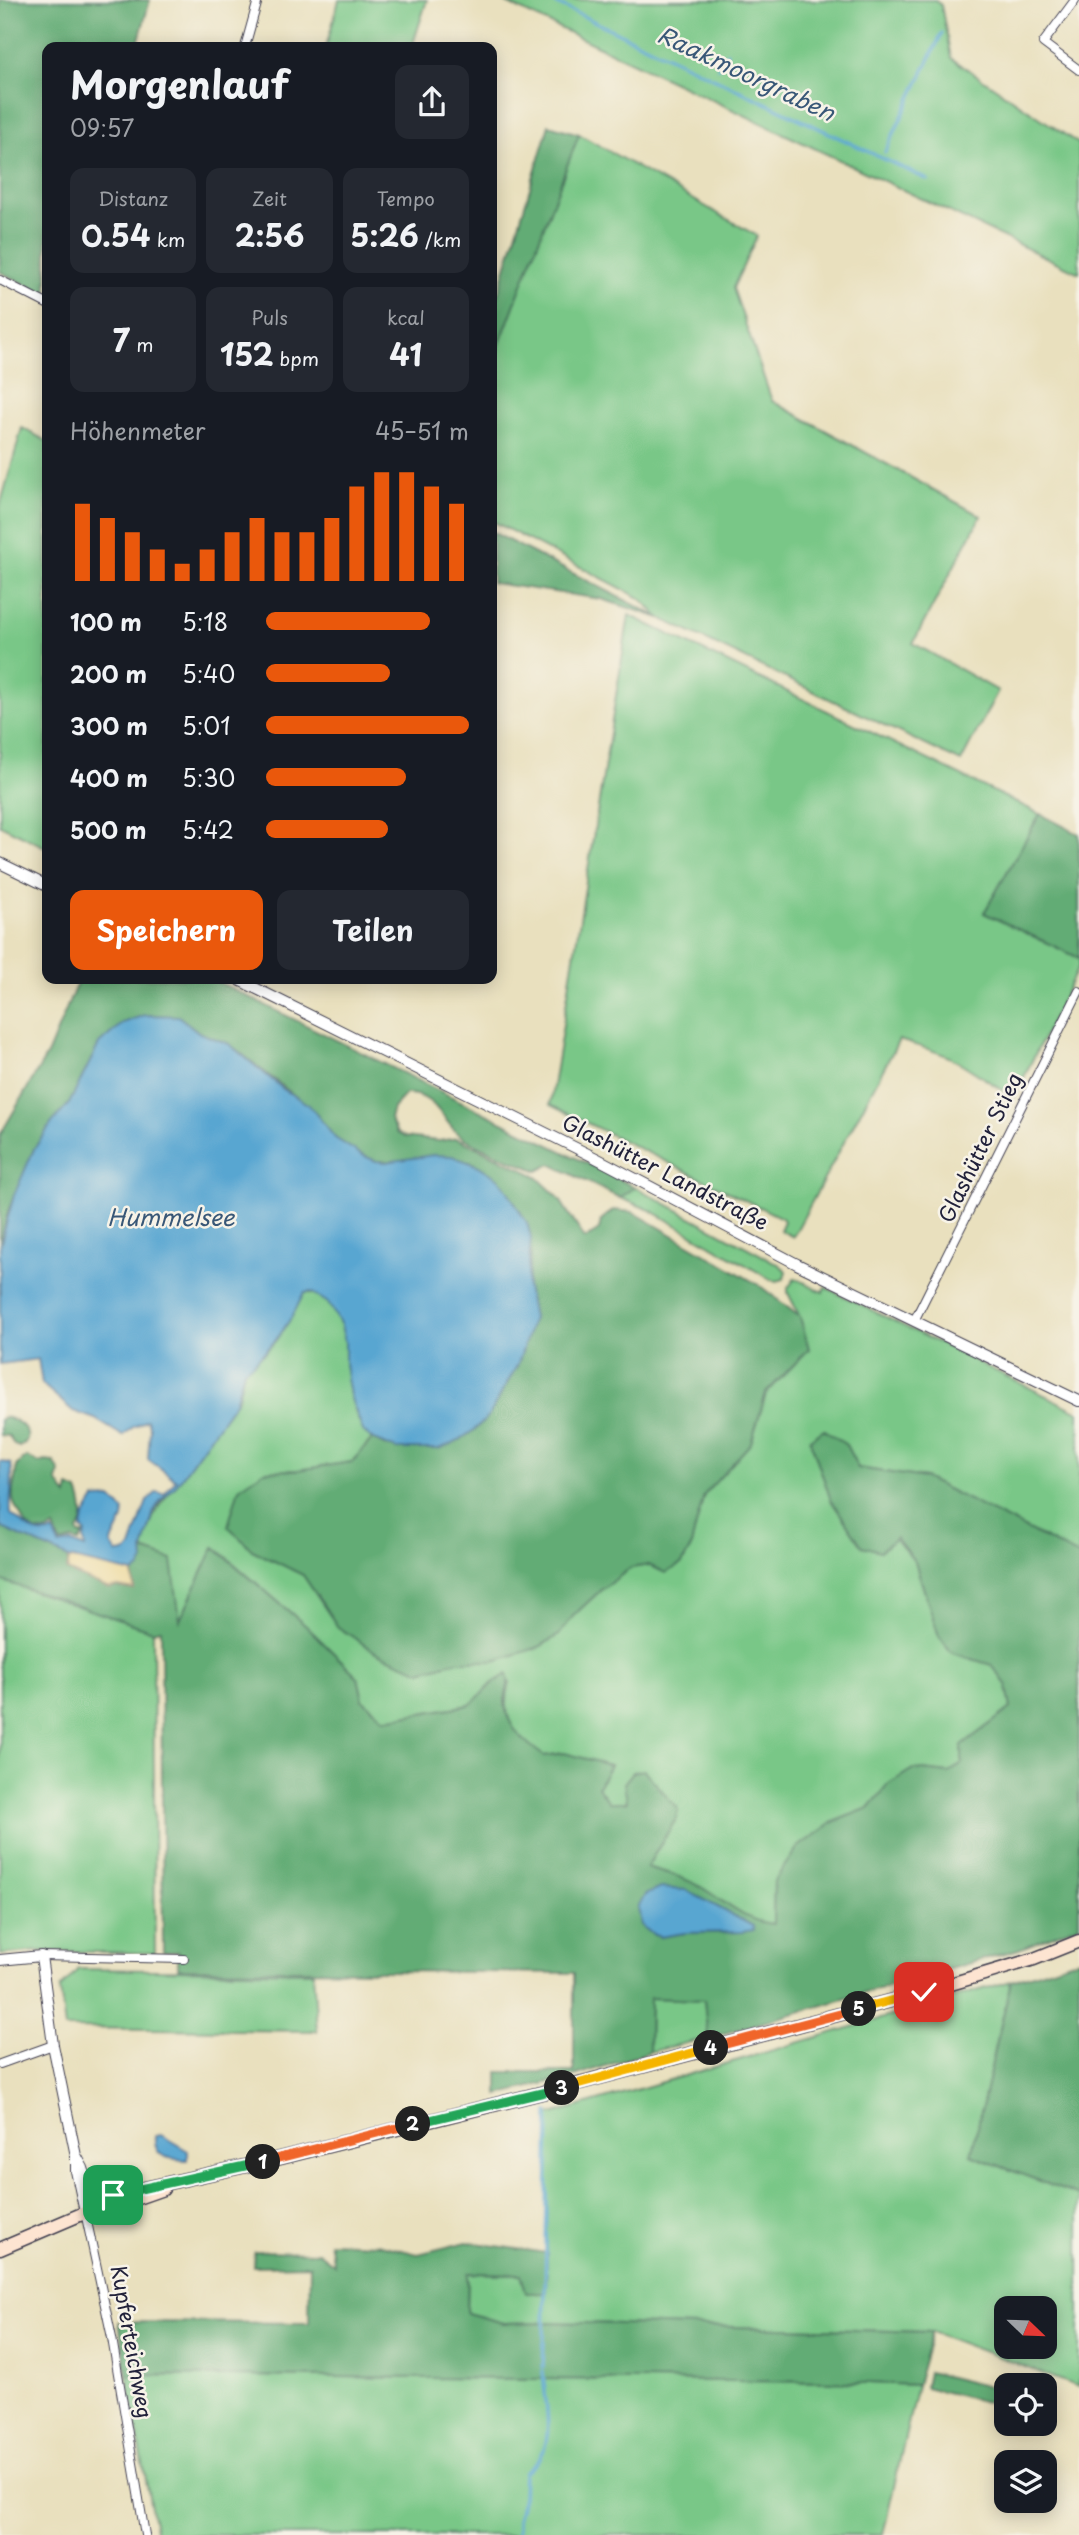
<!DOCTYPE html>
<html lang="de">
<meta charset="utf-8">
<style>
:root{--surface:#171b24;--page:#242831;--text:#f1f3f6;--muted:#9ea1a6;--accent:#ea580c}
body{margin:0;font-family:"Playpen Sans",sans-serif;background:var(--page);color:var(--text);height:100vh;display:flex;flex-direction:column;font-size:26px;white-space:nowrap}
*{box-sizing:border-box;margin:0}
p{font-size:23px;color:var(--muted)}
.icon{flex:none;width:38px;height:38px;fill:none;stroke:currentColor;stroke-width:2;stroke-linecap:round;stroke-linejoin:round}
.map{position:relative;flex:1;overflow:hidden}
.drawer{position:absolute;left:42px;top:42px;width:455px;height:942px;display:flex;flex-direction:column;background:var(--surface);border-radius:14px;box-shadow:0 4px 18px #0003}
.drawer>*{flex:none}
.needle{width:46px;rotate:113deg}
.fabs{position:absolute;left:994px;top:2296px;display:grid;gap:14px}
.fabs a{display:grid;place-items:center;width:63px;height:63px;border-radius:14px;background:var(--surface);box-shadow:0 4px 18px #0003;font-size:35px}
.pin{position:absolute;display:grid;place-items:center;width:60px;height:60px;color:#fff;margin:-30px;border-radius:14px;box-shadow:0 4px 10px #0006}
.km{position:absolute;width:35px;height:35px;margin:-18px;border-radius:50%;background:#222;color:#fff;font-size:19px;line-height:35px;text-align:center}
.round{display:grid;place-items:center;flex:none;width:74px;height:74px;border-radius:14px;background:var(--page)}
.summary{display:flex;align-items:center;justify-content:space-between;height:119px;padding:0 28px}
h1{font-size:38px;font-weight:700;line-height:52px}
.metrics{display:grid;grid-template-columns:repeat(3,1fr);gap:10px;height:119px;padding:7px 28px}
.metrics div{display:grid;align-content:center;border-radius:14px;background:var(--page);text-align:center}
.metrics b{font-size:30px;font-weight:700}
.metrics small{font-size:19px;font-weight:400}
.metrics p{font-size:19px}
.chart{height:196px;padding:14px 28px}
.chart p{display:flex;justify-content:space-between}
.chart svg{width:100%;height:126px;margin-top:7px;stroke:var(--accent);stroke-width:6}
.button{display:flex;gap:14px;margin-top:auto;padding:14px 28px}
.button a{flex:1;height:80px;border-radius:14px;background:var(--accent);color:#fff;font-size:28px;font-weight:700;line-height:80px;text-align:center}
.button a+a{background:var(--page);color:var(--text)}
ul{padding:0 28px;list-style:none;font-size:23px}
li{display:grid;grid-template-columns:112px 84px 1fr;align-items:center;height:52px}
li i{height:18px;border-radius:9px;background:var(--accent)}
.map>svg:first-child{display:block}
.green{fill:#79c787;stroke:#4e7461;stroke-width:2;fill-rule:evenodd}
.forest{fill:#62ac74;stroke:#426758;stroke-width:2;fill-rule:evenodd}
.sand{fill:#eeda9e;stroke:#887e6c;stroke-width:2}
.water{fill:#58a6d1;stroke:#3d6486;stroke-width:2}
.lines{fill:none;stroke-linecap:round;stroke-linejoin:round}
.stream{stroke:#58a6d1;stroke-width:3.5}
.minor-casing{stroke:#403e4f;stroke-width:10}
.tertiary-casing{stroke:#403e4f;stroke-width:12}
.secondary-casing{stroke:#403e4f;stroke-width:15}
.minor{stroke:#fff;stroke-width:8}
.tertiary{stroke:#fff;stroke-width:10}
.secondary{stroke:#fde4d1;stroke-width:12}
.split-1-casing{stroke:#fff;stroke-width:14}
.split-2-casing{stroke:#fff;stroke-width:14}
.split-3-casing{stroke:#fff;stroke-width:14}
.split-4-casing{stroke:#fff;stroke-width:14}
.split-5-casing{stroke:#fff;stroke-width:14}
.split-6-casing{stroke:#fff;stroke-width:14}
.split-1{stroke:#22a559;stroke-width:9}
.split-2{stroke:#f0652b;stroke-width:9}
.split-3{stroke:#22a559;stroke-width:9}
.split-4{stroke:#f5b400;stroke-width:9}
.split-5{stroke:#f0652b;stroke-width:9}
.split-6{stroke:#f5b400;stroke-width:9}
.labels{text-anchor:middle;stroke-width:5;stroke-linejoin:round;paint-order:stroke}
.street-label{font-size:21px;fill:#22223b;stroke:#f7f3e8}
.water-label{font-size:23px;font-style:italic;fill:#385777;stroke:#f7f3e8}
</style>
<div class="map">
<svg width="1079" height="2535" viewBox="0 0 1079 2535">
<rect width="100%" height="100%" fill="#f7f3e8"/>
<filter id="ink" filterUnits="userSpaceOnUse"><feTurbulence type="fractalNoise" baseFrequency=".0143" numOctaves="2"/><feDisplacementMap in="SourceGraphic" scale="14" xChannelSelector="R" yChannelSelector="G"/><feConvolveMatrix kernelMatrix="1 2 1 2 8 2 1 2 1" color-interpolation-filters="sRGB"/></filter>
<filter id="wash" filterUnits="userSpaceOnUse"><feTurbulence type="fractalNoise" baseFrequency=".00686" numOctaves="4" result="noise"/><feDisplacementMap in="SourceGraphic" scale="28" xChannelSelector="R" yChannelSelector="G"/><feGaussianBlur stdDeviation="1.57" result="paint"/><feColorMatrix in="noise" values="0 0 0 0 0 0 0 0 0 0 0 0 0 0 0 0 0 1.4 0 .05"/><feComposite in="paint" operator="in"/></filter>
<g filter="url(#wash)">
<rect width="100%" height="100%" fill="#e9e0be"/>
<path class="green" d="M 339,0 L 427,0 L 412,47 L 326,47 Z
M 500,0 L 935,0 L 941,5 L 951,58 L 1079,144 L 1079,273 Z
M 579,134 L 757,236 L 733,288 L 772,401 L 981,516 L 913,643 L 998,691 L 961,762 L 660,618 L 640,598 L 492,521 L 492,364 Z
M 22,428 L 47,441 L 47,848 L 0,825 L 0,506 Z
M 629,615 L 1040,814 L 984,913 L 1079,958 L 1079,966 L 1014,1097 C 996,1087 980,1075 962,1064 C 943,1052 920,1047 899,1040 L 793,1237 L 780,1230 L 784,1221 L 782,1218 L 550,1105 Z
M 635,1187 L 780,1265 L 786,1271 L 784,1279 L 777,1281 L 772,1280 L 650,1210 L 620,1198 Z
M 795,1278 L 823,1292 L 825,1287 L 1079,1412 L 1079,1556 L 925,1478 L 858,1468 L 846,1445 L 810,1439 L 831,1500 L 862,1546 L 880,1551 L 895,1538 L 915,1562 L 939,1636 L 952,1653 L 992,1665 L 1007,1686 L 1011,1708 L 962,1763 L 949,1773 L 913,1769 L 889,1784 L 869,1808 L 833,1822 L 774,1881 L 773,1924 C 743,1922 728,1904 704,1889 C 686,1878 667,1873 647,1867 L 676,1819 L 678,1809 L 671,1802 L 609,1802 L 598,1787 L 609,1766 L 564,1753 L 544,1756 C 536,1751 523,1744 517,1736 C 505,1719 505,1700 510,1682 L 493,1683 L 470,1705 L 385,1719 L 363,1700 L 358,1677 L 306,1626 L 215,1547 L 180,1622 L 143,1550 C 149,1525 155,1506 174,1488 L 238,1398 L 244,1370 C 252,1362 262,1356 270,1347 C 285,1331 293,1312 304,1293 C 329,1291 342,1321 345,1342 C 346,1351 345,1360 346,1369 C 350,1392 354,1424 372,1439 L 352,1462 L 298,1470 L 264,1471 L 252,1550 L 303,1575 L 338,1627 L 421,1671 L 457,1661 L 494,1661 L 539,1647 L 559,1635 L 574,1615 L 602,1589 L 631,1568 L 649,1565 L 690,1549 L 704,1494 L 751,1443 L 766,1394 L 809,1349 L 800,1317 L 788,1293 L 788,1288 Z
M 0,1580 L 153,1631 L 155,1953 L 40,1951 L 0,1955 Z
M 78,1969 L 313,1972 L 317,2031 L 65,2028 L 60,1989 Z
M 1011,1981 L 971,2155 L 1079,2196 L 1079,2387 L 932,2332 L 546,2322 L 504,2323 L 467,2313 L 468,2273 L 521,2274 L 546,2292 L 549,2115 ZM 1006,2308 L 1045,2308 L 1045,2347 L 1006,2347 Z
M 650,1998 L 704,2000 L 708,2038 L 649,2052 Z
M 127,2375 L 843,2382 L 917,2385 L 883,2535 L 156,2535 Z"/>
<path class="forest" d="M 0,0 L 150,0 L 137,47 L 47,47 L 47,295 L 0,272 Z
M 549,125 L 579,134 L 492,364 L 492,314 Z
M 492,532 L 660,618 L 601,599 L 492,583 Z
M 1040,814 L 1079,834 L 1079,958 L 984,913 Z
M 79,978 L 210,978 L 635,1187 L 620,1198 L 551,1164 L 538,1171 C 521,1164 467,1143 457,1133 C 441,1117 433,1093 406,1094 L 393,1108 L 390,1119 L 397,1133 L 405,1137 L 439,1141 L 457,1138 L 535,1175 L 558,1197 L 585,1239 L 599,1230 L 601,1220 L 613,1210 L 633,1212 L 759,1285 L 800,1317 L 809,1349 L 766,1393 L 751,1443 L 704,1495 L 690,1549 L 682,1564 L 665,1573 L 649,1565 L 631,1568 L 602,1589 L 574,1615 L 559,1635 L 539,1647 L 494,1661 L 457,1661 L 421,1671 L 377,1653 L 338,1627 L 303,1575 L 252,1550 L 228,1526 L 239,1488 L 264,1471 L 298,1470 L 352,1462 L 372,1439 L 386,1446 L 455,1443 L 474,1430 L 488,1417 L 518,1364 L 533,1318 L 527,1287 L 531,1254 L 527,1223 L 499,1179 L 471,1162 L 376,1161 L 362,1155 L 335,1138 L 314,1111 L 229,1044 L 200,1033 L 178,1016 L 145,1015 L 123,1023 L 99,1044 L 69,1104 L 52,1123 L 34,1149 L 8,1211 L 0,1246 L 0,1135 L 48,1053 Z
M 4,1417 C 19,1418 39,1437 19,1447 L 14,1445 L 9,1436 L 0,1435 L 0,1420 Z
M 824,1429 L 846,1445 L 858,1468 L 925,1478 L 1079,1556 L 1079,1925 L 1019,1949 L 708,2038 L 704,2000 L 650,1998 L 649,2052 L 574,2076 L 498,2095 L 498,2072 L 574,2072 L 574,1973 L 178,1969 L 178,1952 L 163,1952 L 161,1629 L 153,1631 L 0,1580 L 0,1527 L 69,1558 L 67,1571 L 109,1588 L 118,1587 L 134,1590 L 133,1573 C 143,1568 144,1561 143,1550 L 172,1560 L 180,1620 L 214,1547 L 306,1626 L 358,1677 L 363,1700 L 385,1719 L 470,1705 L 493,1683 L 507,1674 C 511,1685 505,1692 505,1702 C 506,1728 526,1743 544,1756 L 564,1753 L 610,1765 L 598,1787 L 609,1802 L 627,1802 L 624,1783 L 633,1772 L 644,1770 L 678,1809 L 676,1819 L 647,1867 C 668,1873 686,1878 704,1889 C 727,1903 745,1922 773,1924 L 774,1881 L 798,1847 L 833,1822 L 869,1808 L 889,1784 L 913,1769 L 949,1773 L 962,1763 L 962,1745 L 1011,1708 L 1007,1686 L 992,1665 L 952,1653 L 939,1636 L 915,1562 L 896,1538 L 880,1551 L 862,1546 L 831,1500 L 810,1439 ZM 685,1890 L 752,1926 L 742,1932 L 685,1933 L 660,1937 Z
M 27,1457 L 39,1463 L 45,1461 L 54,1462 L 60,1472 L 57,1481 L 67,1496 L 69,1487 L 78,1491 C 83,1503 86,1521 78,1531 L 79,1534 L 84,1534 L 79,1542 L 73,1540 L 60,1543 L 54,1528 C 39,1537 26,1530 20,1514 C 18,1509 13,1506 13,1499 C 11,1489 17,1478 16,1466 Z
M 1079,1959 L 1079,2196 L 971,2155 L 1011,1981 Z
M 329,2242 L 377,2244 L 418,2254 L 467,2242 L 547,2253 L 546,2293 L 526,2293 L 521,2274 L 468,2273 L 467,2313 L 504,2323 L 546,2322 L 932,2332 L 917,2385 L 843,2382 L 127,2375 L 119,2322 L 309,2323 L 310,2265 L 253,2266 L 254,2251 L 318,2252 L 334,2264 Z
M 928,2372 L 1006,2391 L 1006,2407 L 925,2387 Z"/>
<path class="sand" d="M 69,1558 L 133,1573 L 134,1590 L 118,1587 L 109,1589 L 67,1571 Z"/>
<path class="water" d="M 145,1015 L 178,1016 L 200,1033 L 229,1044 L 283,1089 L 309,1105 L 335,1138 L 362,1155 L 376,1161 L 386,1162 L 433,1155 L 452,1156 L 479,1166 L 499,1179 L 506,1188 L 527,1223 L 531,1237 L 527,1287 L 533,1318 L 518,1364 L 488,1417 L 474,1430 L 455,1443 L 438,1449 L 396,1449 L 372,1439 L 363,1431 L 350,1396 L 345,1365 L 345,1342 L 341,1325 L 328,1303 L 311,1292 L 304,1293 L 293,1315 L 279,1336 L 255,1362 L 244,1370 L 235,1402 L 174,1488 L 161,1500 L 154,1511 L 143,1550 L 144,1561 L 139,1570 L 133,1573 L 69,1558 L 0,1527 L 0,1461 L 11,1464 C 14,1481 9,1497 11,1514 C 25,1525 33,1538 53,1532 L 59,1545 L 72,1543 L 85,1548 L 84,1539 L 86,1533 L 82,1529 L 84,1517 L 95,1499 L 111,1498 L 124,1511 L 123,1519 L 111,1544 L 117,1553 L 127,1552 L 131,1547 L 147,1501 L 157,1492 L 164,1494 L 176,1480 L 148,1459 L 150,1429 L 147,1420 L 133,1427 L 123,1436 L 95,1419 L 73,1411 L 42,1384 L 38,1359 L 0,1364 L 0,1246 L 14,1195 L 34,1149 L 52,1123 L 69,1104 L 99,1044 L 123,1023 Z
M 660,1888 L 686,1890 L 753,1926 L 754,1930 L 742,1932 L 685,1933 L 660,1937 L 652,1934 L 641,1925 L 638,1907 L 645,1895 Z
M 161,2135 L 188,2151 L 188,2160 C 170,2159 153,2159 155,2136 Z"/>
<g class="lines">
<path class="stream" d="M 549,0 L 928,180
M 718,68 L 727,53
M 885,152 L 942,33
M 544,2339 L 549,2112
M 543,2367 L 544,2342
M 517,2535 L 517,2520 L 523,2497 L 524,2473 C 531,2467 540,2461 543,2452 C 553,2429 544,2395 543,2371"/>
</g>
</g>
<g filter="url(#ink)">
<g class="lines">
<g class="minor-casing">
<path id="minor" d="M 1075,0 L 1043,43 L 1079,70
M 245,47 L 258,0
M 0,280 L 47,304
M 914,1321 L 1079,991
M 41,1956 L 184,1959
M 0,2064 L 53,2045
M 85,2212 L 112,2338 L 145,2535"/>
</g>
<g class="tertiary-casing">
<path id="tertiary" d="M 0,863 L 47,886
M 235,978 L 596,1158 L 797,1264 L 1079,1401
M 0,1960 L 41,1956 L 53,2045 L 76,2156 L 76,2171 L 85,2212
M 77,2157 L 83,2168 L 96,2208"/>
</g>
<g class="secondary-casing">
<path id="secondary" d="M 96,2208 L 105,2198 L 118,2194 L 268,2161 L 549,2091 L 924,1992 L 1034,1959 L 1079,1941
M 0,2249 L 96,2208 L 106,2209 L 163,2189"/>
</g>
<use href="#minor" class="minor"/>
<use href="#tertiary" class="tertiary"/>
<use href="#secondary" class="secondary"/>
</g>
</g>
<g class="lines" filter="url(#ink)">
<g class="split-1-casing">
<path id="split-1" d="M 113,2195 L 263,2162"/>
</g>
<g class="split-2-casing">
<path id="split-2" d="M 263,2162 L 413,2124"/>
</g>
<g class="split-3-casing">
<path id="split-3" d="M 413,2124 L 562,2088"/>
</g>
<g class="split-4-casing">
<path id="split-4" d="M 562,2088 L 711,2048"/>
</g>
<g class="split-5-casing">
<path id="split-5" d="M 711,2048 L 859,2009"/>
</g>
<g class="split-6-casing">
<path id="split-6" d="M 859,2009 L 924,1992"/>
</g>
<use href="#split-1" class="split-1"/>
<use href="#split-2" class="split-2"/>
<use href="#split-3" class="split-3"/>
<use href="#split-4" class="split-4"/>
<use href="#split-5" class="split-5"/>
<use href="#split-6" class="split-6"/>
</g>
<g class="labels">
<g class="street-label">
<text transform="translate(981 1148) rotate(-64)" y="7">Glashütter Stieg</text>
<text transform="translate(665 1173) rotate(27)" y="7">Glashütter Landstraße</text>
<text transform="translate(131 2342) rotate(80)" y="7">Kupferteichweg</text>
</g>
<g class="water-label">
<text transform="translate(746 74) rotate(25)" y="8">Raakmoorgraben</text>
<text x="171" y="1226">Hummelsee</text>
</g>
</g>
</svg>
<div class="fabs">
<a><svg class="needle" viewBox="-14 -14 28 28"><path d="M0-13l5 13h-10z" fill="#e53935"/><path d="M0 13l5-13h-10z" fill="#9ea1a6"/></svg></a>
<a><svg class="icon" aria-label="locate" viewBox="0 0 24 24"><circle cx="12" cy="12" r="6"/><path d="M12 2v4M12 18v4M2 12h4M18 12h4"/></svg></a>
<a><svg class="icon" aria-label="layers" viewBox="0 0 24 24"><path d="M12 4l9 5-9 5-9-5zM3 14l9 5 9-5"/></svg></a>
</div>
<div class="pin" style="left:113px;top:2195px;background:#1e9e55"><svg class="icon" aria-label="arrive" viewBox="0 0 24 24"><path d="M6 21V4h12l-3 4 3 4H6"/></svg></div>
<div class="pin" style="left:924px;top:1992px;background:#d93025"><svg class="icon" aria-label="check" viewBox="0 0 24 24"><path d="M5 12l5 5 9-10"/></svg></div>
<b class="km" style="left:263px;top:2162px">1</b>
<b class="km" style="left:413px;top:2124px">2</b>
<b class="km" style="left:562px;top:2088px">3</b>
<b class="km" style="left:711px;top:2048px">4</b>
<b class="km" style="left:859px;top:2009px">5</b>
<section class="drawer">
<div class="summary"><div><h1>Morgenlauf</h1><p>09:57</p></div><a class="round"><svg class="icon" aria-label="share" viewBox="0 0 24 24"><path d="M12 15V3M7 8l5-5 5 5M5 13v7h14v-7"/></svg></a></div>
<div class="metrics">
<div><p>Distanz</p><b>0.54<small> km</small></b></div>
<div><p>Zeit</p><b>2:56</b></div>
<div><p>Tempo</p><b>5:26<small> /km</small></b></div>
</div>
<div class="metrics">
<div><b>7<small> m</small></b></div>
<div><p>Puls</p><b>152<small> bpm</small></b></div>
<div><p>kcal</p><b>41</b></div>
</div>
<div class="chart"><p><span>Höhenmeter</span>45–51 m</p>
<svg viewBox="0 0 160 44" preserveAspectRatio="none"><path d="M5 44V17M15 44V22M25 44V27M35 44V33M45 44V38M55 44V33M65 44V27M75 44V22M85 44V27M95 44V27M105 44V22M115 44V11M125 44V6M135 44V6M145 44V11M155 44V17"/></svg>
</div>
<ul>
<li><b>100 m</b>5:18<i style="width:81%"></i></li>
<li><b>200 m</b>5:40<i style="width:61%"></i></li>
<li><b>300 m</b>5:01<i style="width:100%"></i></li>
<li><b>400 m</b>5:30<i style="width:69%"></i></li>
<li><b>500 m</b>5:42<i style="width:60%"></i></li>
</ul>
<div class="button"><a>Speichern</a><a>Teilen</a></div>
</section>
</div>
